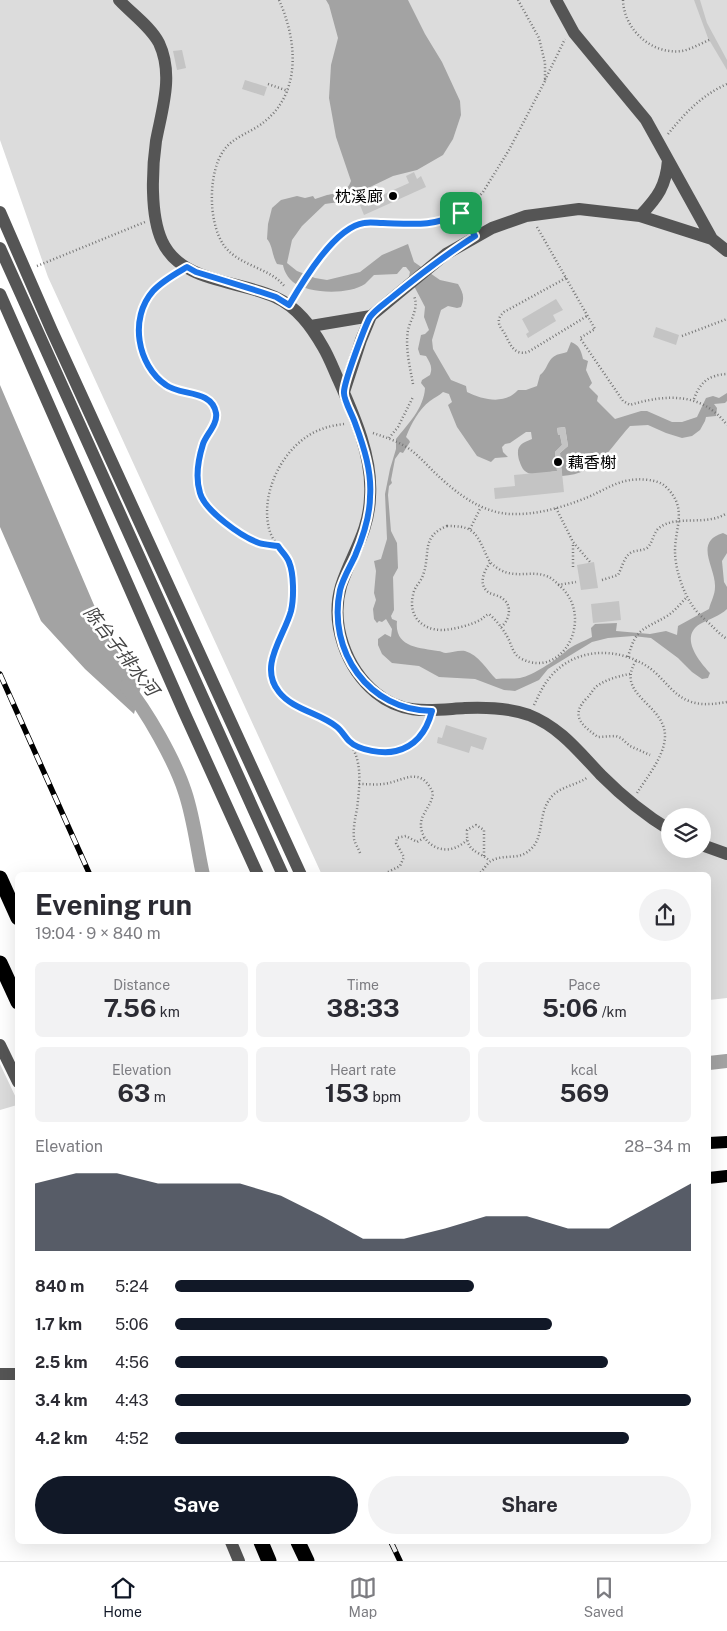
<!DOCTYPE html>
<meta charset="utf-8">
<style>
:root{--surface:#fff;--page:#f2f2f3;--text:#2b2b33;--muted:#7c7c81;--line:#e1e1e2;--accent:#111827}
body{margin:0;font-family:"Public Sans","Noto Sans SC",sans-serif;background:var(--page);color:var(--text);height:100vh;display:flex;flex-direction:column;font-size:19px;white-space:nowrap}
*{box-sizing:border-box;margin:0}
p{font-size:16px;color:var(--muted)}
.icon{flex:none;width:28px;height:28px;fill:none;stroke:currentColor;stroke-width:2;stroke-linecap:round;stroke-linejoin:round}
.map{position:relative;flex:1;overflow:hidden}
.side{position:absolute;left:15px;top:872px;width:696px;height:672px;display:flex;flex-direction:column;background:var(--surface);border-radius:8px;box-shadow:0 5px 20px #0002}
.side>*{flex:none}
.tools{position:absolute;left:661px;top:808px;display:grid;gap:10px}
.tools a{display:grid;place-items:center;width:50px;height:50px;border-radius:50%;background:var(--surface);box-shadow:0 5px 20px #0002;font-size:25px}
.pin{position:absolute;display:grid;place-items:center;width:42px;height:42px;color:#fff;margin:-21px;border-radius:10px;box-shadow:0 2px 8px #0006}
.round{display:grid;place-items:center;flex:none;width:52px;height:52px;border-radius:26px;background:var(--page)}
.head{display:flex;align-items:center;justify-content:space-between;height:85px;padding:0 20px}
h1{font-size:28px;font-weight:700;line-height:38px}
.metrics{display:grid;grid-template-columns:repeat(3,1fr);gap:8px;height:85px;padding:5px 20px}
.metrics div{display:grid;align-content:center;border-radius:8px;background:var(--page);text-align:center}
.metrics b{font-size:25px;font-weight:700}
.metrics small{font-size:14px;font-weight:400}
.metrics p{font-size:14px}
.chart{height:140px;padding:10px 20px}
.chart p{display:flex;justify-content:space-between}
.chart svg{width:100%;height:90px;margin-top:5px;fill:var(--accent);opacity:.7}
.primary-button{display:flex;gap:10px;margin-top:auto;padding:10px 20px}
.primary-button a{flex:1;height:58px;border-radius:30px;background:var(--accent);color:#fff;font-size:20px;font-weight:700;line-height:58px;text-align:center}
.primary-button a+a{background:var(--page);color:var(--text)}
ul{padding:0 20px;list-style:none;font-size:16px}
li{display:grid;grid-template-columns:80px 60px 1fr;align-items:center;height:38px}
li i{height:12px;border-radius:6px;background:var(--accent)}
.tab-bar{display:flex;justify-content:space-around;align-items:center;height:70px;border-top:1px solid var(--line);background:var(--surface);font-size:14px;color:var(--muted)}
.tab-bar a{display:grid;justify-items:center;gap:2px}
.tab-bar .on{color:var(--accent)}
.map>svg:first-child{display:block}
.green{fill:#dcdcdc;fill-rule:evenodd}
.water{fill:#a3a3a3}
.lines{fill:none;stroke-linecap:round;stroke-linejoin:round}
.canal{stroke:#a3a3a3;stroke-width:14}
.building{fill:#c4c4c4}
.path{stroke:#777;stroke-width:2.5;stroke-dasharray:1 2.5;stroke-linecap:butt}
.minor{stroke:#555;stroke-width:12}
.major{stroke:#000;stroke-width:12}
.highway{stroke:#000;stroke-width:15}
.rail-casing{stroke:#000;stroke-width:5.5}
.rail{stroke:#fff;stroke-width:4;stroke-dasharray:11;stroke-linecap:butt}
.route-casing{stroke:#fff;stroke-width:10}
.route{stroke:#1a73e8;stroke-width:6}
.poi-dot{fill:#000;stroke:#fff;stroke-width:2}
.labels{text-anchor:middle;stroke-width:5;stroke-linejoin:round;paint-order:stroke}
.poi-label{font-size:16px;fill:#000;stroke:#fff;text-anchor:end}
.water-label{font-size:18px;font-style:italic;fill:#444;stroke:#fff}
</style>
<div class="map">
<svg width="727" height="1561" viewBox="0 0 727 1561">
<rect width="100%" height="100%" fill="#fff"/>
<path class="green" d="M 0,0 L 727,0 L 727,998 L 709,1000 L 709,875 L 322,875 L 48,277 L 0,140 ZM 670,816 L 702,816 L 702,849 L 670,849 Z
M 0,1064 L 18,1102 L 17,1105 L 0,1110 Z"/>
<path class="water" d="M 326,0 L 408,0 L 425,34 L 442,62 L 460,101 L 461,115 L 453,139 L 443,155 L 417,170 L 393,176 L 339,202 L 325,204 L 302,226 L 292,240 L 287,263 L 297,271 L 315,278 L 327,280 L 360,272 L 382,255 L 408,244 L 414,262 L 440,280 L 458,284 C 463,292 465,298 461,307 L 457,308 L 448,306 L 441,310 L 432,340 L 433,349 L 451,380 L 466,386 L 467,392 C 483,400 505,405 518,390 L 526,390 L 537,386 L 540,375 C 546,371 547,363 552,358 C 556,354 561,354 567,352 L 571,342 C 579,345 581,350 583,359 L 588,361 L 586,370 L 592,383 L 589,387 L 598,396 L 597,401 L 615,419 L 641,411 L 647,411 L 672,422 L 682,422 L 697,417 L 706,398 L 713,396 L 719,398 L 727,393 L 727,401 L 725,403 L 714,404 L 717,408 L 716,416 L 706,417 L 705,421 L 700,430 L 692,436 L 682,438 L 666,433 L 648,425 L 630,426 C 609,449 598,474 562,476 L 560,453 L 568,446 L 565,427 L 557,428 L 558,434 L 560,435 L 562,445 L 555,452 L 557,471 C 548,472 535,476 528,473 C 522,470 521,465 519,460 C 516,447 519,444 532,439 L 531,432 L 526,432 L 510,443 L 505,444 L 502,447 L 503,452 L 508,457 L 495,458 L 491,462 L 477,456 L 457,427 L 448,405 L 452,402 L 449,394 L 443,392 C 439,396 435,397 430,401 C 419,409 411,424 406,437 L 409,440 L 410,442 L 403,453 L 400,452 L 395,459 L 391,480 L 392,483 L 389,486 L 388,495 L 391,531 L 397,543 L 398,568 L 393,577 L 394,610 L 391,616 L 392,619 L 397,621 C 394,648 420,648 438,651 C 441,651 443,653 446,653 C 452,653 458,650 465,651 C 479,655 487,670 496,679 C 504,678 513,679 520,678 C 534,675 554,661 565,652 C 572,645 583,642 592,637 L 591,628 L 595,624 L 617,623 L 616,631 L 650,634 L 666,631 L 677,635 L 678,626 L 709,609 C 711,601 715,595 715,587 C 716,568 693,542 723,533 L 727,535 L 727,553 L 722,561 L 724,582 L 727,587 L 727,609 C 720,616 709,619 700,624 C 679,637 699,661 710,673 L 708,678 L 702,679 L 692,672 L 678,658 L 651,638 L 633,636 L 608,638 L 592,642 L 548,669 L 539,680 L 515,691 L 504,690 L 475,679 L 439,677 L 419,666 L 392,663 L 382,654 L 378,645 L 378,639 L 385,634 L 391,637 L 392,629 L 386,619 L 382,622 L 379,621 L 377,623 L 374,619 L 373,609 L 376,600 L 374,593 L 376,571 L 374,561 L 381,559 L 387,539 L 385,494 L 390,469 L 396,449 L 396,439 C 408,424 424,408 425,388 L 421,383 L 422,380 L 430,375 C 433,367 430,363 426,356 L 420,355 L 418,349 L 421,335 L 425,334 L 429,330 L 424,317 L 425,307 L 413,284 L 408,281 L 410,272 L 406,267 L 403,267 L 397,274 L 374,275 C 371,278 368,281 365,284 C 349,295 308,294 293,282 C 288,278 284,271 283,265 L 277,264 C 272,256 273,246 267,239 L 268,224 L 272,208 L 281,200 L 297,196 L 305,198 L 313,196 L 315,199 C 319,198 323,196 327,195 C 337,193 347,193 351,181 L 336,137 L 329,98 L 331,65 L 338,38 L 329,5 Z
M 0,385 L 94,605 L 141,686 L 134,714 L 85,669 L 41,621 L 0,527 Z"/>
<g class="lines">
<path class="canal" d="M 126,686 C 147,711 175,761 185,792 C 194,819 197,848 203,875
M 709,1063 L 727,1061"/>
</g>
<path class="building" d="M 694,0 L 700,0 L 707,23 L 727,60 L 727,70 L 708,38 Z
M 182,50 L 186,68 L 177,70 L 173,51 Z
M 245,80 L 267,87 L 264,96 L 242,89 Z
M 414,172 L 417,179 L 421,176 L 426,187 L 364,215 L 360,205 L 409,183 L 406,176 Z
M 556,299 L 563,310 L 553,315 L 556,321 L 528,338 L 526,334 L 529,332 L 522,319 Z
M 656,327 L 679,335 L 676,345 L 653,337 Z
M 565,427 L 568,446 L 560,453 L 564,492 L 495,499 L 494,488 L 515,486 L 514,475 L 557,471 L 555,452 L 562,445 L 560,435 L 558,435 L 557,428 Z
M 594,562 L 598,588 L 581,590 L 577,565 Z
M 619,601 L 621,620 L 593,623 L 591,604 Z
M 446,725 L 487,738 L 483,750 L 471,746 L 469,753 L 437,743 L 438,737 L 442,738 Z"/>
<g class="lines">
<path class="path" d="M 279,0 C 297,40 302,92 264,122 C 252,132 233,137 224,150 C 208,172 208,221 223,244 C 237,266 270,267 285,287
M 623,0 C 624,30 652,55 682,51 C 692,49 702,43 711,39
M 545,80 L 565,39
M 268,84 L 288,91
M 668,134 C 685,113 702,95 727,84
M 461,213 L 469,226
M 537,227 L 595,329 L 580,338 L 623,401 L 630,405 C 666,394 702,392 727,425
M 37,266 L 145,222
M 174,275 C 163,282 150,291 144,303 C 131,330 142,369 166,385 C 181,396 213,390 216,413 C 218,423 207,432 204,441 C 202,445 201,451 200,455 C 197,467 197,482 200,493 C 205,511 242,537 259,543 C 265,545 272,545 278,546
M 566,278 L 504,312 C 501,315 498,318 499,323 C 499,326 503,331 505,334 C 510,344 514,356 528,352 L 587,316
M 295,294 L 321,256 L 346,230 L 363,223 L 418,224 L 436,223 L 466,210 L 483,192 L 509,150 L 545,81 L 545,63 L 539,38 L 518,0
M 682,336 L 727,319
M 413,384 C 410,367 405,348 408,330 C 411,318 419,308 414,296
M 694,399 C 700,382 709,375 727,374
M 344,424 C 337,425 329,426 322,429 C 284,442 258,494 270,532 C 274,543 283,550 288,560 C 293,569 292,584 292,594 C 292,600 292,607 290,613 C 282,634 264,661 273,684 C 286,715 338,709 355,753 C 362,770 359,791 357,809 C 355,819 353,828 354,839 C 355,843 358,848 360,853
M 373,433 C 385,437 397,441 408,448 C 417,454 425,463 433,471 C 454,491 480,513 511,514 C 533,515 557,509 578,501 C 605,492 618,476 649,480 C 655,481 661,482 666,487 C 688,508 675,527 675,551 C 675,569 683,593 694,608 C 699,615 707,621 713,627 C 717,631 722,636 727,639
M 389,438 L 398,427 L 413,397
M 556,508 L 573,542 L 590,562
M 447,526 C 469,526 475,529 484,550 C 486,554 488,560 491,563 C 512,583 529,568 549,577 C 553,579 560,586 563,589 C 593,621 562,679 522,659 C 513,655 512,646 508,638 C 503,629 497,621 489,614 C 484,616 484,618 480,620 C 472,625 451,630 442,630 C 422,630 408,616 413,595 C 414,587 421,582 423,575 C 431,554 420,537 447,526 Z
M 470,529 L 481,507
M 490,563 C 484,571 478,584 488,592 C 492,595 499,595 503,599 C 513,606 509,621 501,627
M 573,567 L 573,543
M 602,580 L 618,575 C 622,568 624,556 632,552 C 637,550 642,551 647,548 C 653,543 653,533 659,528 C 676,514 706,527 727,513
M 558,585 L 576,582
M 628,657 C 636,627 644,630 667,616 C 675,611 681,603 687,597
M 636,661 C 614,695 666,704 665,737 C 664,757 647,777 637,793
M 630,674 C 619,676 607,679 597,686 C 593,689 591,694 587,698 C 570,715 581,725 598,737 L 616,736 L 621,738 L 630,746 L 650,755
M 534,705 C 539,695 543,685 551,676 C 577,646 621,647 651,669 C 665,680 673,695 689,701 C 701,706 715,704 727,702
M 351,743 C 383,756 413,758 429,722
M 359,784 C 367,784 375,785 383,784 C 403,782 420,764 433,793 C 432,802 428,806 424,814 C 415,829 427,847 442,849 C 451,851 461,846 467,840
M 484,856 L 484,830 L 476,825 L 467,830 C 466,853 476,849 490,861
M 388,872 L 400,866 L 404,857 L 396,843 L 397,838 L 406,836 L 417,842 L 424,838
M 478,875 C 483,871 487,863 491,861 C 504,853 519,862 532,848 C 545,834 537,812 553,795 C 563,786 577,785 588,777"/>
<path class="minor" d="M 119,0 C 132,14 150,26 159,43 C 174,75 162,109 156,141 C 152,169 150,215 162,241 C 181,283 238,280 275,297 C 297,307 311,326 323,347 C 329,357 333,368 338,379 C 354,415 373,457 370,497 C 369,532 351,555 341,586 C 330,624 346,668 376,693 C 404,716 432,710 465,708 C 487,707 509,708 529,715 C 560,727 579,752 601,775 C 622,796 645,815 670,830
M 556,0 L 574,33 L 646,120 L 712,239 L 727,251
M 0,212 L 52,331 L 301,875
M 640,216 C 658,197 666,186 668,160
M 0,248 L 283,875
M 0,294 L 184,712 L 258,875
M 311,326 L 371,316
M 344,392 L 361,340 L 371,316 L 446,254 L 492,228 L 526,216 L 579,209 L 640,216 L 712,239
M 702,845 L 727,854
M 0,1045 L 18,1082
M 0,1374 L 18,1374
M 231,1542 L 239,1561"/>
<path class="major" d="M 709,1143 L 727,1142
M 709,1178 L 727,1176"/>
<path class="highway" d="M 0,878 L 18,918
M 0,963 L 18,1002
M 261,1542 L 269,1561
M 298,1542 L 307,1561"/>
<g class="rail-casing">
<path id="rail" d="M 0,674 L 90,875
M 391,1542 L 400,1561"/>
</g>
<use href="#rail" class="rail"/>
</g>
<g class="lines">
<g class="route-casing">
<path id="route" d="M 461,213 L 475,236 C 445,255 418,276 390,299 C 384,304 375,310 370,317 C 365,326 344,382 344,392 C 343,399 353,416 355,423 C 364,447 372,472 370,497 C 370,517 363,537 355,556 C 350,567 343,578 340,590 C 327,651 369,711 432,711 C 427,730 417,746 396,751 C 384,754 359,751 349,741 C 345,737 342,731 337,727 C 320,713 293,710 279,692 C 258,666 284,637 291,611 C 294,598 294,574 289,562 C 287,556 281,551 278,546 C 272,545 265,545 259,543 C 242,537 205,511 200,493 C 195,477 198,460 203,444 C 206,435 218,424 216,413 C 212,389 180,396 166,385 C 137,365 129,318 153,291 C 162,281 175,274 187,267 L 196,272 L 261,292 L 276,297 L 289,305 C 303,281 335,227 364,223 C 370,222 377,223 383,223 C 414,224 432,227 461,213 Z"/>
</g>
<use href="#route" class="route"/>
</g>
<g class="poi-dot">
<circle cx="393" cy="196" r="5"/>
<circle cx="558" cy="462" r="5"/>
</g>
<g class="labels">
<g class="poi-label">
<text x="383" y="202">枕溪廊</text>
<text x="568" y="468" text-anchor="start">藕香榭</text>
</g>
<g class="water-label">
<text transform="translate(121 651) rotate(52)" y="6">陈台子排水河</text>
</g>
</g>
</svg>
<div class="tools">
<a><svg class="icon" aria-label="layers" viewBox="0 0 24 24"><path d="M12 4l9 5-9 5-9-5zM3 14l9 5 9-5"/></svg></a>
</div>
<div class="pin" style="left:461px;top:213px;background:#1e9e55"><svg class="icon" aria-label="arrive" viewBox="0 0 24 24"><path d="M6 21V4h12l-3 4 3 4H6"/></svg></div>
<section class="side">
<div class="head"><div><h1>Evening run</h1><p>19:04 · 9 × 840 m</p></div><a class="round"><svg class="icon" aria-label="share" viewBox="0 0 24 24"><path d="M12 15V3M7 8l5-5 5 5M5 13v7h14v-7"/></svg></a></div>
<div class="metrics">
<div><p>Distance</p><b>7.56<small> km</small></b></div>
<div><p>Time</p><b>38:33</b></div>
<div><p>Pace</p><b>5:06<small> /km</small></b></div>
</div>
<div class="metrics">
<div><p>Elevation</p><b>63<small> m</small></b></div>
<div><p>Heart rate</p><b>153<small> bpm</small></b></div>
<div><p>kcal</p><b>569</b></div>
</div>
<div class="chart"><p><span>Elevation</span>28–34 m</p>
<svg viewBox="0 0 160 44" preserveAspectRatio="none"><path d="M0 44V11L10 6L20 6L30 11L40 11L50 11L60 17L70 27L80 38L90 38L100 33L110 27L120 27L130 33L140 33L150 22L160 11V44z"/></svg>
</div>
<ul>
<li><b>840 m</b>5:24<i style="width:58%"></i></li>
<li><b>1.7 km</b>5:06<i style="width:73%"></i></li>
<li><b>2.5 km</b>4:56<i style="width:84%"></i></li>
<li><b>3.4 km</b>4:43<i style="width:100%"></i></li>
<li><b>4.2 km</b>4:52<i style="width:88%"></i></li>
</ul>
<div class="primary-button"><a>Save</a><a>Share</a></div>
</section>
</div>
<nav class="tab-bar">
<a class="on"><svg class="icon" aria-label="home" viewBox="0 0 24 24"><path d="M3 11l9-7 9 7M6 9v11h12V9"/></svg>Home</a>
<a><svg class="icon" aria-label="map" viewBox="0 0 24 24"><path d="M3 6l6-2 6 2 6-2v14l-6 2-6-2-6 2zM9 4v14M15 6v14"/></svg>Map</a>
<a><svg class="icon" aria-label="saved" viewBox="0 0 24 24"><path d="M7 4h10v16l-5-4-5 4z"/></svg>Saved</a>
</nav>
